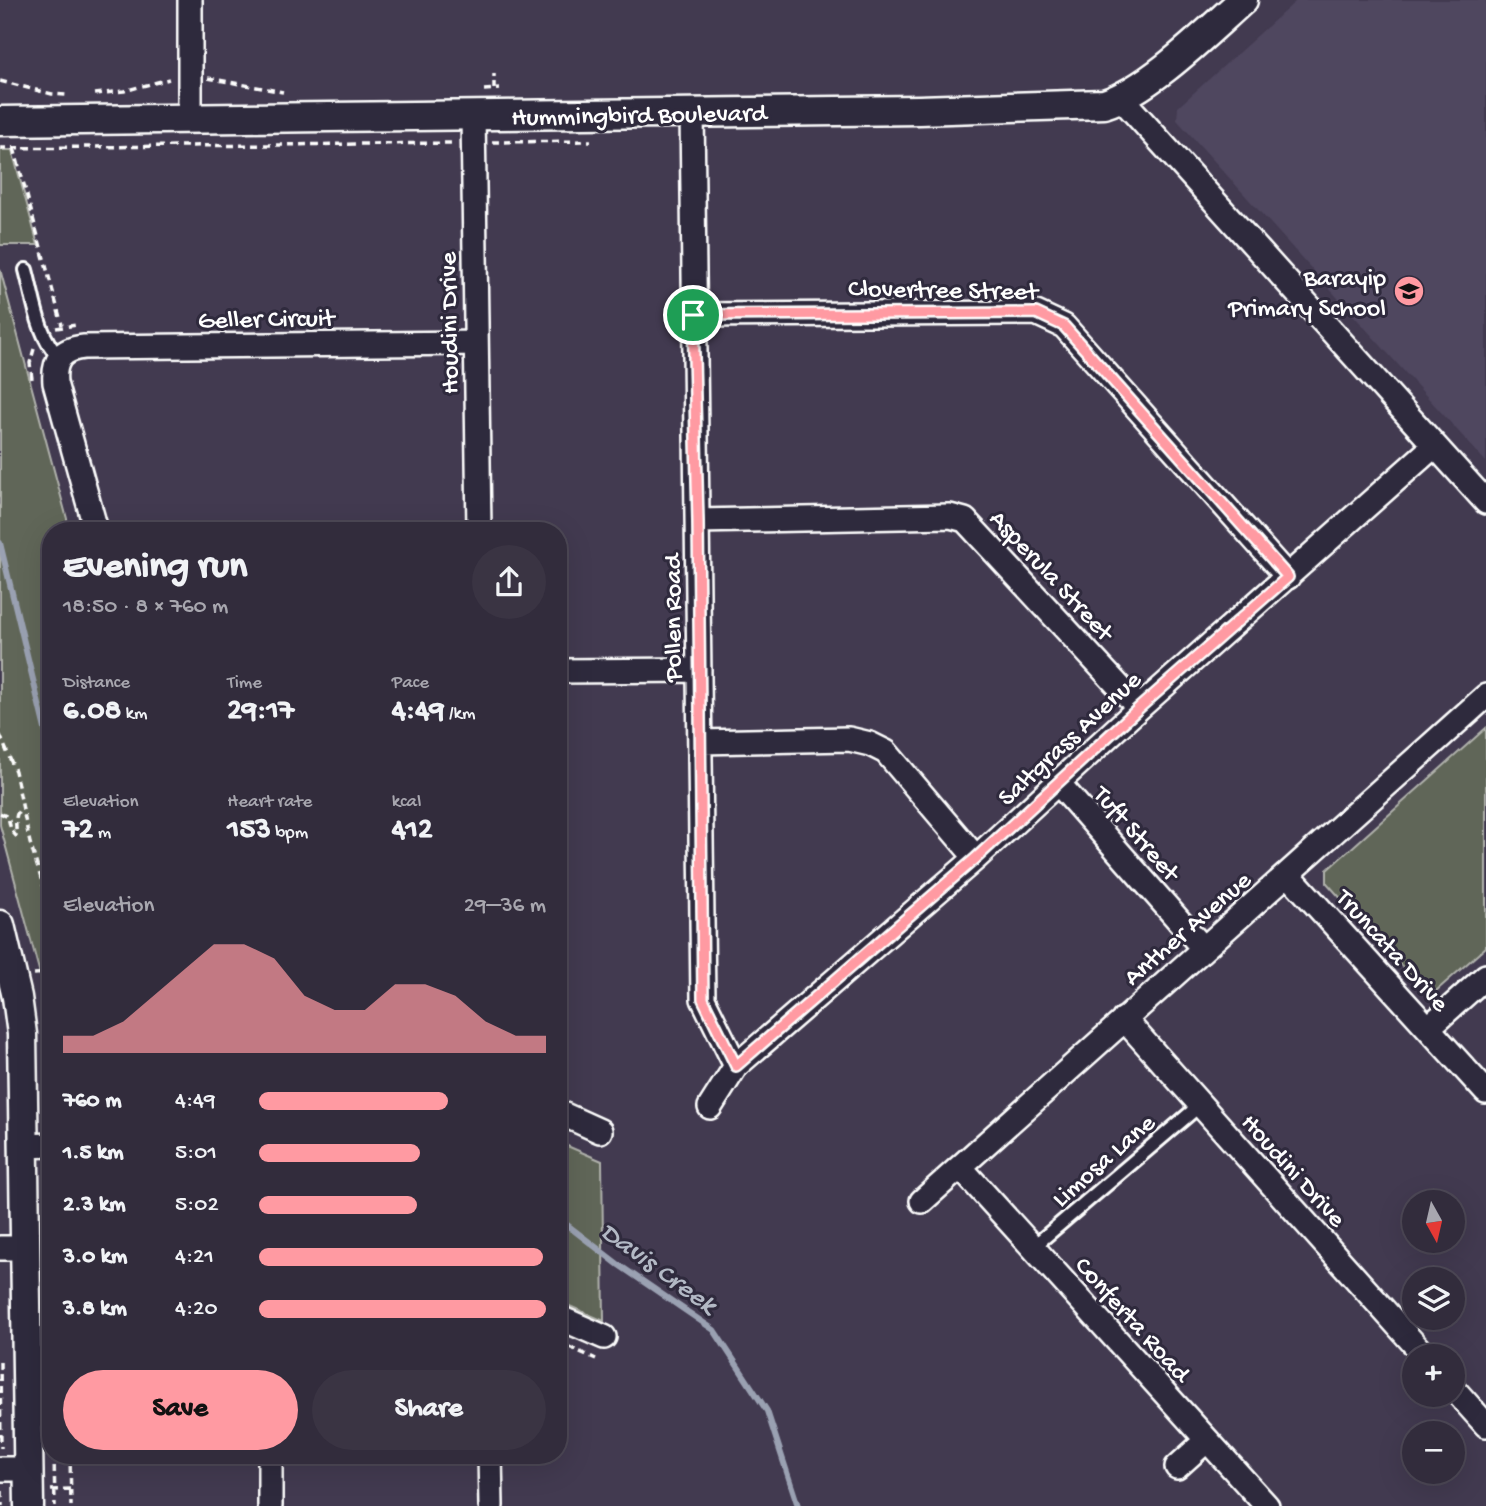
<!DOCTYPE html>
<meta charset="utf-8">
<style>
:root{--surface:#322c3c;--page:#3a3443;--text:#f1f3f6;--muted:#a8a7af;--line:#4d4856;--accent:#ff9aa2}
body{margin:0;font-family:"Gochi Hand",sans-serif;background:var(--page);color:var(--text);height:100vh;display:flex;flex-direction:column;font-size:26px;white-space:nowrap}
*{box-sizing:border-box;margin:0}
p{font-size:23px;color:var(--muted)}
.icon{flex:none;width:38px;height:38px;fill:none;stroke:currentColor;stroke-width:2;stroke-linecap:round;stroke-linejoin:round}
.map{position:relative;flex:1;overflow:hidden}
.details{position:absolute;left:42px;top:522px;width:525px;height:942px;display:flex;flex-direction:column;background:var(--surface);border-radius:28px;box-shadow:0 7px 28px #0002,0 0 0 2px var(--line)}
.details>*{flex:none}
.needle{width:46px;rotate:172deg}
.buttons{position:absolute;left:1402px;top:1190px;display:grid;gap:14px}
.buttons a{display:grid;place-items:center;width:63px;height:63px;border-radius:50%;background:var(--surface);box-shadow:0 7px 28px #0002,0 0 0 2px var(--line);font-size:35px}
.pin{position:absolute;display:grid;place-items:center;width:60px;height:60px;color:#fff;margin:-30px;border:4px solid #fff;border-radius:50%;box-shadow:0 2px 7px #0007}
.round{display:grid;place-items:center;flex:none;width:74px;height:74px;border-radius:37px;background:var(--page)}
.summary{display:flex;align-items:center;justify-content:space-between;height:119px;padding:0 21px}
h1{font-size:38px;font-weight:700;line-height:52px}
.figures{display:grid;grid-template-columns:repeat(3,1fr);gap:10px;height:119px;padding:7px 21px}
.figures div{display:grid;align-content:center}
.figures b{font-size:30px;font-weight:700}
.figures small{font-size:19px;font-weight:400}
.figures p{font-size:19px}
.chart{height:196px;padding:14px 21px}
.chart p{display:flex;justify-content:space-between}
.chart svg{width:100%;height:126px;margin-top:7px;fill:var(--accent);opacity:.7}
.button{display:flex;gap:14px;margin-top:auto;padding:14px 21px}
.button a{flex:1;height:80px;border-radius:42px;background:var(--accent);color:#111;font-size:28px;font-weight:700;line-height:80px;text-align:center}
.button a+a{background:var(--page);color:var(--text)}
ul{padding:0 21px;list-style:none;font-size:23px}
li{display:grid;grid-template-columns:112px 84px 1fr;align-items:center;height:52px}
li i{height:18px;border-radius:9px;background:var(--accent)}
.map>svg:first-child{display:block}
.built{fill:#4f465e}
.green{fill:#616658;stroke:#b0b2ac;stroke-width:2}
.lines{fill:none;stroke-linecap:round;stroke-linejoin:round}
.stream{stroke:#9aa1b2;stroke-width:6}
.service-casing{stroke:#fff;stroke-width:18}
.minor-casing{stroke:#fff;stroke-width:28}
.tertiary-casing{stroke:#fff;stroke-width:33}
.path{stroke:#fff;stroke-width:3.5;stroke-dasharray:7 5;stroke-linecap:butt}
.service{stroke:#2f2a3d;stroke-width:12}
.minor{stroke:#2f2a3d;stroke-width:23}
.tertiary{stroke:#2f2a3d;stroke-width:28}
.route-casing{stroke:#fff;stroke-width:14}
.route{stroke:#ff9aa2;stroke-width:9}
.labels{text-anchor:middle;stroke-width:6;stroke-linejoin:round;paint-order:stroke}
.street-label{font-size:26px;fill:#fff;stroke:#2f2a3d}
.poi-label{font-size:26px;fill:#fff;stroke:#2f2a3d;text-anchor:end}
.water-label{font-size:28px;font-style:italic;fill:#b3b9c5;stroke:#2f2a3d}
</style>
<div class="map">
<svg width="1486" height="1506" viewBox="0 0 1486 1506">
<rect width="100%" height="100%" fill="#423a50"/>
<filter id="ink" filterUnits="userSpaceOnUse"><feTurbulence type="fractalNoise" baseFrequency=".0143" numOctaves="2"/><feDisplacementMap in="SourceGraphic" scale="14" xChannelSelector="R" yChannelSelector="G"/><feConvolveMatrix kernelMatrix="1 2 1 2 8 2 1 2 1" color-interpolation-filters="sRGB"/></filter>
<g filter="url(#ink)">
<path class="built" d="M 1297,0 L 1486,0 L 1486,462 L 1177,120 L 1178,107 Z"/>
<path class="green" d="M 0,150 L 12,150 L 38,245 L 0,245 Z
M 0,269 L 70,530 L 51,530 L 51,1015 L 0,825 Z
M 1486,728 L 1486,947 L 1436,991 L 1423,990 L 1327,883 L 1327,870 Z
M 558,1142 L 602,1161 L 604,1321 L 558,1301 Z"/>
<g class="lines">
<path class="stream" d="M 0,543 L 51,754
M 558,1218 L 619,1265 L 714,1330 L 767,1411 L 798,1506"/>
<g class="service-casing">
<path id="service" d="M 26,270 C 34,299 37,335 59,357
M 1033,1247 L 1200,1105"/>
</g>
<g class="minor-casing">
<path id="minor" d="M 190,0 L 190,119
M 1122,99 L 1486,502
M 692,112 L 703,999 L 736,1066 L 710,1107
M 473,115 L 479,530
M 693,315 L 1036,313 L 1064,326 L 1288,577
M 698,521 L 950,516 L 965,520 L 1139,708
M 96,530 L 55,383 C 53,361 61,349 84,347 L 476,343
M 558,671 L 699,670
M 700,742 L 849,739 L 870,744 L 886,752 L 976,858
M 1059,784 L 1203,948
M 1288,874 L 1486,1092
M 1124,1019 L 1425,1356
M 1428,1028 L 1486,976
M 736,1066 L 976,858 L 1139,708 L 1434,446
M 558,1112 L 600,1131
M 25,1146 L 51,1145
M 960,1167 L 1267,1506
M 922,1201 L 1486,696
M 0,1248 L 25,1248
M 558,1317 L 604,1337
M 1452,1387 L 1486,1425
M 270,1454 L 270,1506
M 490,1454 L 491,1506
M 1177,1467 L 1207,1440
M 0,1469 L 28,1469"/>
</g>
<g class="tertiary-casing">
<path id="tertiary" d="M 0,121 L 919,110 L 1104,104 C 1149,90 1207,32 1243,0
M 0,925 L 17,997 L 22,1034 L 29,1506"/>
</g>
<path class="path" d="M 208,78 L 283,92
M 0,81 L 52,94 L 66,95
M 494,89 L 494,74
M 484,90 L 500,89
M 95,94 L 124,91 L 169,79
M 492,142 L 591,141
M 0,148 L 453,143
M 14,148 L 62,325
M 56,328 L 76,325
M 32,379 L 30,363 L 34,349
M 0,735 L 15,771 L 30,843 L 51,911
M 0,813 L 8,817 L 11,830 L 16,836 C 17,826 12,812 24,807
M 34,974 L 50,973 L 51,976
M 558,1342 L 596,1359
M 0,1362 L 1,1448
M 54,1454 L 55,1506
M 70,1454 L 71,1506
M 51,1490 L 70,1489
M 2,1491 L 2,1506"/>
<use href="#service" class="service"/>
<use href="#minor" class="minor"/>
<use href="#tertiary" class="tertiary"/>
</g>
</g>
<g class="lines" filter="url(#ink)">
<g class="route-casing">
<path id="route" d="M 1036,313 L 1064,326 L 1288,577 L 1139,708 L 976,858 L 736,1066 L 703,999 L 698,521 L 693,315 Z"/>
</g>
<use href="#route" class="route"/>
</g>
<defs>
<g id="school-disc" transform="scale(1.575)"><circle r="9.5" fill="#ff9aa2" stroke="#2f2a3d"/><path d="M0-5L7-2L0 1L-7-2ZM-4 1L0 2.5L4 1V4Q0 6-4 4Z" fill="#111"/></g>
</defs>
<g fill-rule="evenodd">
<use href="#school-disc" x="1409" y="291"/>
</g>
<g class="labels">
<g class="street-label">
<text transform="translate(639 113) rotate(-1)" y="9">Hummingbird Boulevard</text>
<text transform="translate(943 288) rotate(1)" y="9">Clovertree Street</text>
<text transform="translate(266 317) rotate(-1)" y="9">Geller Circuit</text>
<text transform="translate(447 323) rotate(-91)" y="9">Houdini Drive</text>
<text transform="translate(1053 574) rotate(47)" y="9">Asperula Street</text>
<text transform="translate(671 618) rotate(-90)" y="9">Pollen Road</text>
<text transform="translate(1068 737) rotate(-43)" y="9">Saltgrass Avenue</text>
<text transform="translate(1138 832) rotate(49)" y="9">Tuft Street</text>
<text transform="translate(1186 927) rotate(-41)" y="9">Anther Avenue</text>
<text transform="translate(1394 949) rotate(48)" y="9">Truncata Drive</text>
<text transform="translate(1102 1159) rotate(-41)" y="9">Limosa Lane</text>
<text transform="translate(1295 1169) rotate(48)" y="9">Houdini Drive</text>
<text transform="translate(1134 1318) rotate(48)" y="9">Conferta Road</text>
</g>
<g class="poi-label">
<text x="1386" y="285">Barayip<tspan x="1386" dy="30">Primary School</tspan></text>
</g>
<g class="water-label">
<text transform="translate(660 1266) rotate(36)" y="10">Davis Creek</text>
</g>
</g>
</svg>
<div class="buttons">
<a><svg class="needle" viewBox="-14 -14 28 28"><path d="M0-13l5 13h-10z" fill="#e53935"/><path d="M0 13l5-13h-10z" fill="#a8a7af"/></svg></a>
<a><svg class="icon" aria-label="layers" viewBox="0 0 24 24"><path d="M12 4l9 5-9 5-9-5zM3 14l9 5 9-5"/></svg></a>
<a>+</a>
<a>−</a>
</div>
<div class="pin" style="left:693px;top:315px;background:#1e9e55"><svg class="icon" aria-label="arrive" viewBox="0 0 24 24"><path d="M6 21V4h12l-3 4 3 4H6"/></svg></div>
<section class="details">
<div class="summary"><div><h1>Evening run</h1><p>18:50 · 8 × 760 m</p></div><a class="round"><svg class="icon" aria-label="share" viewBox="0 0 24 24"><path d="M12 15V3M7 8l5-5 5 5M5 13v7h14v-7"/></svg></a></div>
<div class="figures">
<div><p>Distance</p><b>6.08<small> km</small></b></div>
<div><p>Time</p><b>29:17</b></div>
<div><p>Pace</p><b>4:49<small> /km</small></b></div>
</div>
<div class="figures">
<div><p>Elevation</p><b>72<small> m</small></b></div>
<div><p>Heart rate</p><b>153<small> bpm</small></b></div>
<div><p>kcal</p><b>412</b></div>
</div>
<div class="chart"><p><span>Elevation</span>29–36 m</p>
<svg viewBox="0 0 160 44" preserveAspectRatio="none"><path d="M0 44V38L10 38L20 33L30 24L40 15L50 6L60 6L70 11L80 24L90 29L100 29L110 20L120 20L130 24L140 33L150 38L160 38V44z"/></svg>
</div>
<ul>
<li><b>760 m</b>4:49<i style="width:66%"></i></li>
<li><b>1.5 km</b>5:01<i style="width:56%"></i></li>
<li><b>2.3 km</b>5:02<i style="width:55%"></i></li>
<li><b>3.0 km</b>4:21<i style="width:99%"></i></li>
<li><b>3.8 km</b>4:20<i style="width:100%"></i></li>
</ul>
<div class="button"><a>Save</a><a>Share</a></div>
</section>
</div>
